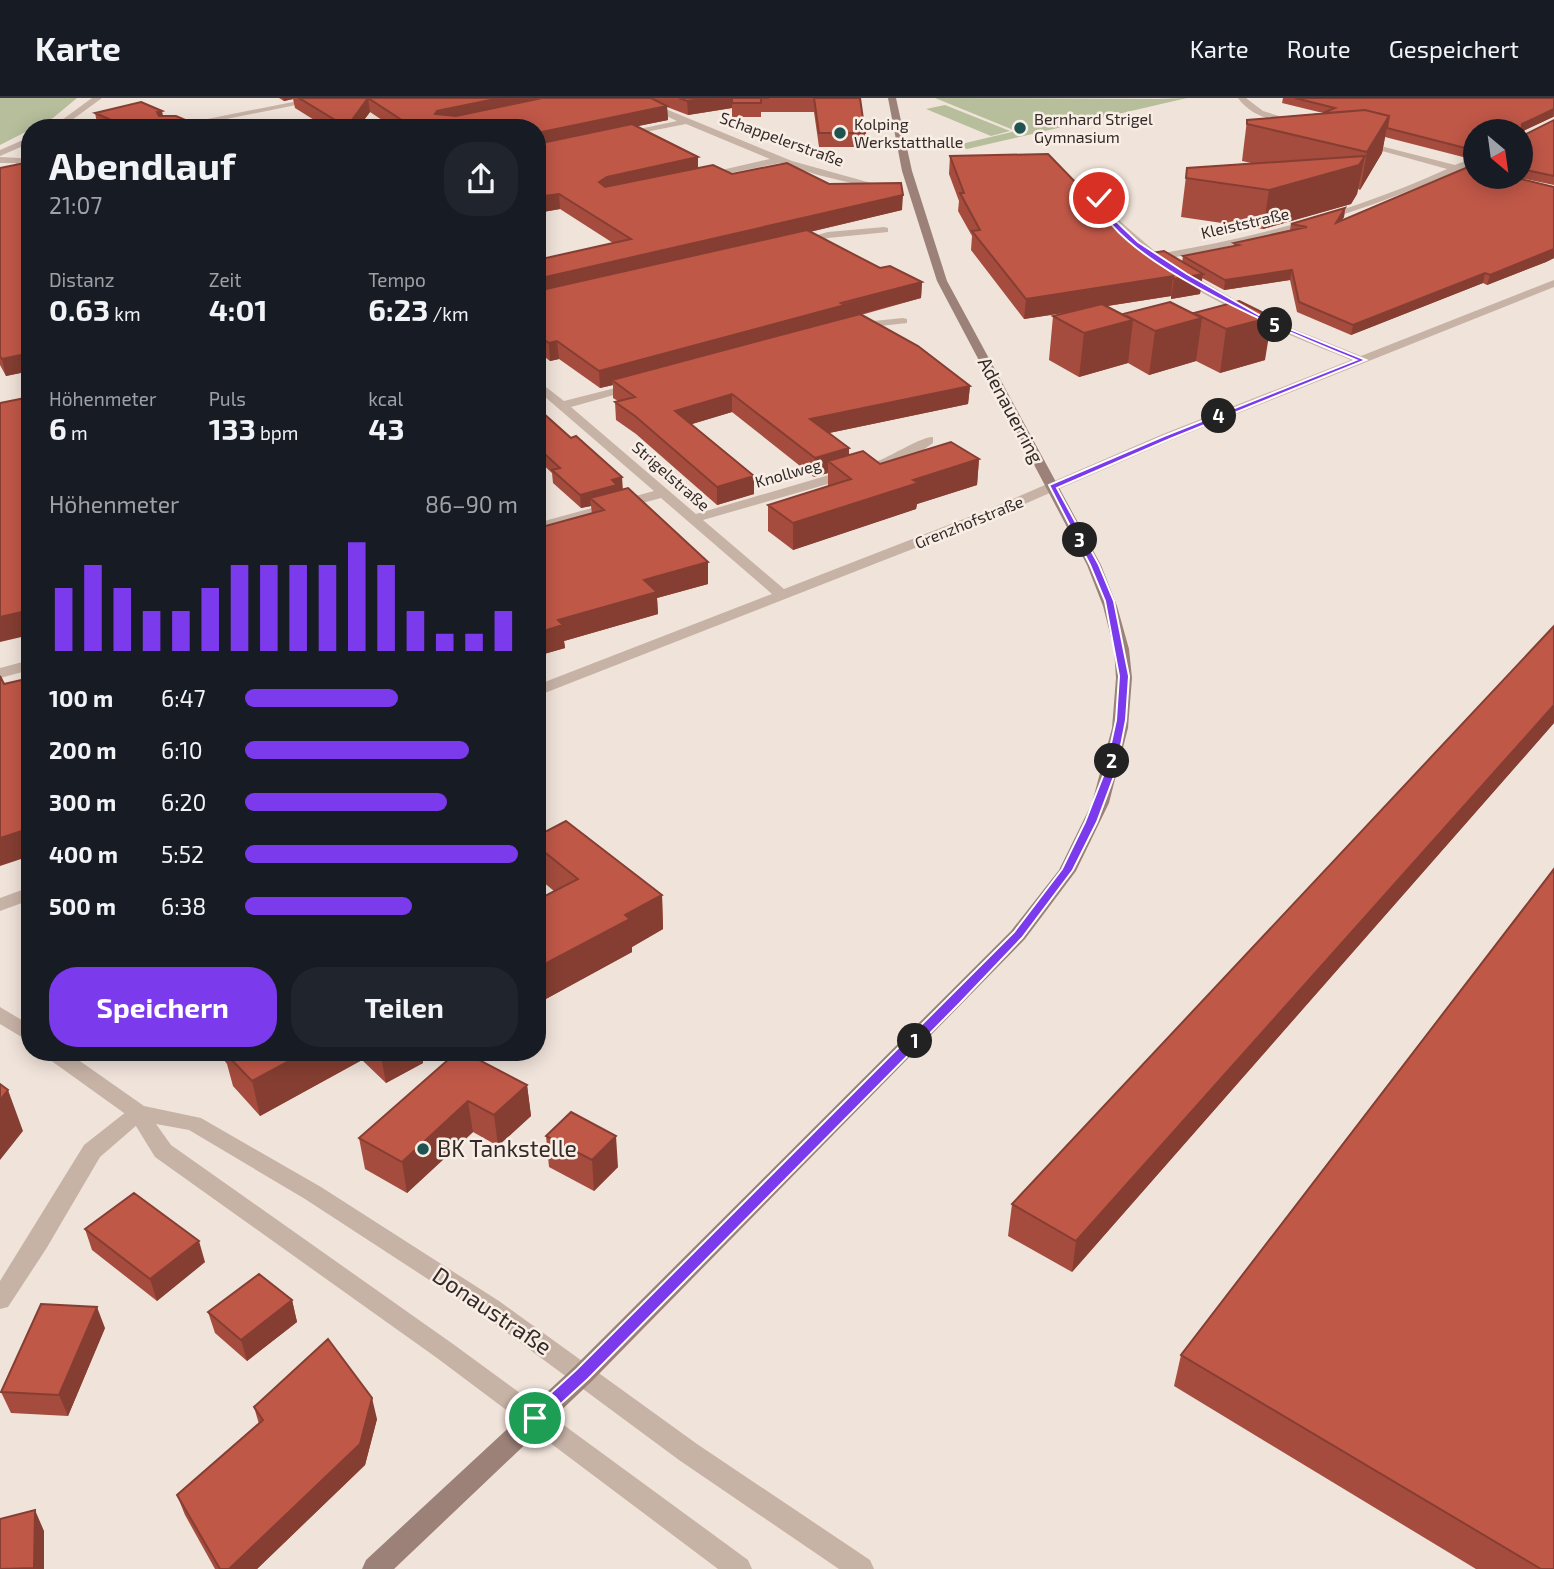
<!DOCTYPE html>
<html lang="de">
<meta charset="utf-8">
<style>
:root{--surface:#171b24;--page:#20242c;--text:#f1f3f6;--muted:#9ea1a6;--line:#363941;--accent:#7c3aed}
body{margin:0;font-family:"Exo 2",sans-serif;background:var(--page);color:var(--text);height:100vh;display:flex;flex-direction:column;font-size:26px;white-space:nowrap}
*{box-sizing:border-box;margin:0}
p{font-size:23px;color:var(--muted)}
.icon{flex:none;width:38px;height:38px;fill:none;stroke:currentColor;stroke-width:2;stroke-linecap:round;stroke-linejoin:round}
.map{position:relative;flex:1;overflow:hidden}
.panel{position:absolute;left:21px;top:21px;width:525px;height:942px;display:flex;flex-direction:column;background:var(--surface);border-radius:28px;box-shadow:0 4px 18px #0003}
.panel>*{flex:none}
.needle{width:46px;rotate:151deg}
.tools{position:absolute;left:1463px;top:21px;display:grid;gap:14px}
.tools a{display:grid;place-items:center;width:70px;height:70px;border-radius:50%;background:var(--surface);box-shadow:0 4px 18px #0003;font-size:35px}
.pin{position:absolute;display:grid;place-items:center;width:60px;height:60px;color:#fff;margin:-30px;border:4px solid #fff;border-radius:50%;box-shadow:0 2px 7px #0007}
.km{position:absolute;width:35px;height:35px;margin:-18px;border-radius:50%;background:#222;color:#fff;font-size:19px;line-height:35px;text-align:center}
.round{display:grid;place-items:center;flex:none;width:74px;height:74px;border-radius:28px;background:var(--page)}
.overview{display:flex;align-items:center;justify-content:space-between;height:119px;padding:0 28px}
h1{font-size:38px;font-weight:700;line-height:52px}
.metrics{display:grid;grid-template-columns:repeat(3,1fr);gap:10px;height:119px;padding:7px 28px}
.metrics div{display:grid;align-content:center}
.metrics b{font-size:30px;font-weight:700}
.metrics small{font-size:19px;font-weight:400}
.metrics p{font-size:19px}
.chart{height:196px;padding:14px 28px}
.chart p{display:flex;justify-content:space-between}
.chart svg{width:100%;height:126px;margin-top:7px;stroke:var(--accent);stroke-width:6}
.action{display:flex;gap:14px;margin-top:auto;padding:14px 28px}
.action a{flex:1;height:80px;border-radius:28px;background:var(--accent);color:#fff;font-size:28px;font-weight:700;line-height:80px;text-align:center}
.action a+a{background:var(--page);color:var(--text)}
ul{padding:0 28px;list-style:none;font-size:23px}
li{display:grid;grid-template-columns:112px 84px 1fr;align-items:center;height:52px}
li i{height:18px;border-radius:9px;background:var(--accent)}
header{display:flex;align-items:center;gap:42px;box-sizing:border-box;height:98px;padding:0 35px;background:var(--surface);border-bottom:2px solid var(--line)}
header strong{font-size:33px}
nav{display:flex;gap:38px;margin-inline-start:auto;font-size:24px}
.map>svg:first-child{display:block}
.green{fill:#b6be9b}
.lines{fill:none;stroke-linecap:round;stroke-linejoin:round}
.minor{fill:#c7b2a6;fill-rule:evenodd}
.tertiary{fill:#c7b2a6;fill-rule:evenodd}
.secondary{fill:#9b8178;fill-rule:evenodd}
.wall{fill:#a54c3e}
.shaded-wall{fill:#863e32}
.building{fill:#c05848;stroke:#863e32;stroke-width:2}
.route{fill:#7c3aed;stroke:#fff;stroke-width:2}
.poi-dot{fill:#1e5351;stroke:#f8eee6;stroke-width:2.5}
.labels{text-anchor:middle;stroke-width:5;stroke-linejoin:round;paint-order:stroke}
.far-poi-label{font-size:16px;fill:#342a27;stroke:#f8eee6;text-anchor:start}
.far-street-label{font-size:16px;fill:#342a27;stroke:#f8eee6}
.street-label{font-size:19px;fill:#342a27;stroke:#f8eee6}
.near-poi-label{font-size:23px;fill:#342a27;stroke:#f8eee6;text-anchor:start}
.near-street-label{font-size:23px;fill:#342a27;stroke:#f8eee6}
</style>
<header>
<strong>Karte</strong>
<nav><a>Karte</a><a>Route</a><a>Gespeichert</a></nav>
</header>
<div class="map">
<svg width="1554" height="1471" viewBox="0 0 1554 1471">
<rect width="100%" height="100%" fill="#f0e3da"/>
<path class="green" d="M 0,0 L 77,0 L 53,20 L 0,47 Z
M 935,0 L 1158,1 L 1187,0 L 967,51 L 957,47 L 1016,33 Z
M 945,7 L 1010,33 L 991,38 L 926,11 Z"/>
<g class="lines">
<path class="minor" d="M 313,0 L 331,0 L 182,30 L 162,30 Z
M 628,0 L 639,0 L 792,63 L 889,90 L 884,93 L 818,77 L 780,65 L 700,81 L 700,77 L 770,61 L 686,26 L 620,39 L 620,35 L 677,23 Z
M 1238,0 L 1246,0 L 1263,13 L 1304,26 L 1300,29 C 1277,23 1252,20 1238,0 Z
M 1357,42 L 1455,67 L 1475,59 L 1475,65 C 1376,110 1273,142 1165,161 L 1266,220 L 1361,258 L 1554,182 L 1554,189 L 1171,342 L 1002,416 L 537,598 L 537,587 L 772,496 L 661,400 L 537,433 L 537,425 L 654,393 L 537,292 L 537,282 L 564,303 L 639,284 L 639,290 L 571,309 L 696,416 L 880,362 C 893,357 923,338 933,339 L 933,345 L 916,357 L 890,368 L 703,422 L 784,491 L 992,410 L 1163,336 L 1351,262 C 1273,231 1136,177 1095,102 L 1102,85 L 1108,85 L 1104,102 L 1114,118 L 1158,156 C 1258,139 1355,113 1447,71 L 1357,46 Z
M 0,59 L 20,60 L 30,67 L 30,75 L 15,65 L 0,65 Z
M 884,129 L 888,130 L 888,134 L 828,140 L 798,147 L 793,144 L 828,134 Z
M 903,220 L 907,221 L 907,225 L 854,231 L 848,228 L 854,225 Z
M 30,562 L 30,572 L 0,580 L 0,570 Z
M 30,789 L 30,802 L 0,813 L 0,800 Z
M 138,1007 L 145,1010 L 148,1015 L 145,1020 L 100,1059 L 46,1151 L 8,1209 L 0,1211 L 0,1183 L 84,1047 L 131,1010 Z"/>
<path class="tertiary" d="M 92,0 L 102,0 L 61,30 L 51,30 Z
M 30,39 L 30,45 L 0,58 L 0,52 Z
M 0,909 L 30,927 L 30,944 L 0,926 Z
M 43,954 L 67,954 L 144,1008 L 201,1020 L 321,1089 L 499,1203 L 697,1346 L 870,1462 L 874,1471 L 839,1471 L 679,1362 L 483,1217 L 305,1101 L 189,1032 L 156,1026 L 171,1047 L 453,1246 L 748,1462 L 752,1471 L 718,1471 L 437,1260 L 155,1059 L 131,1020 L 46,959 Z"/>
<path class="secondary" d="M 888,0 L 896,0 L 912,73 L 947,183 L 1101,467 L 1117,508 L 1129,551 L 1132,580 L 1128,630 L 1109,705 L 1076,773 L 1025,841 L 592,1283 L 394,1471 L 362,1471 L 366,1462 L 574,1269 L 1011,833 L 1059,772 L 1092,705 L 1112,630 L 1116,580 L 1114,551 L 1103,508 L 1087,467 L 937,183 L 902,73 Z"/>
</g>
<path class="wall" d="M 279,0 L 860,0 L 865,35 L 865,49 L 819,49 L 814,14 L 761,14 L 761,19 L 732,19 L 732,10 L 688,17 L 667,9 L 668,22 L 637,28 L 698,59 L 698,70 L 732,76 L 829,86 L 902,112 L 810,134 L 880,170 L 922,184 L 921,200 L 861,217 L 970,288 L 968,306 L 829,335 L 849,357 L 880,366 L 979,361 L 977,387 L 917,406 L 916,411 L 793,452 L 768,433 L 768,407 L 828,388 L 828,375 L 814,379 L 732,314 L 691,326 L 754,396 L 717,407 L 636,336 L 616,322 L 615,304 L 618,303 L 613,300 L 613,287 L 600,290 L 559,261 L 550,263 L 537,253 L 537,162 L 613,145 L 560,111 L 537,115 L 537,30 L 394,30 L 370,14 L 358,30 L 291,30 L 319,25 L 295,10 L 293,1 L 284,3 Z
M 1283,0 L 1554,0 L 1554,19 L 1553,19 L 1521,34 L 1521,36 L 1524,37 L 1554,22 L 1554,87 L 1515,79 L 1521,79 L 1521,33 L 1475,33 L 1467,60 L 1385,39 L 1382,55 L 1360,92 L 1358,91 L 1357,96 L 1351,106 L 1263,131 L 1181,119 L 1187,70 L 1251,65 L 1242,63 L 1247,22 L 1323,15 L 1282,5 Z
M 95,15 L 163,18 L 204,30 L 99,30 L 98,29 Z
M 950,58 L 1145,156 L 1182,164 L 1183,158 L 1234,148 L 1234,145 L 1290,132 L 1291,126 L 1345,110 L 1344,119 L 1341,122 L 1475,79 L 1554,89 L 1554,160 L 1546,164 L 1487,187 L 1483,185 L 1351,237 L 1297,214 L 1290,182 L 1224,192 L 1202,180 L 1200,196 L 1171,201 L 1171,198 L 1107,208 L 1123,216 L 1193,215 L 1239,203 L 1265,262 L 1220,275 L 1196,263 L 1149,277 L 1128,265 L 1079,279 L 1049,262 L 1053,218 L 1071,214 L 1024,221 L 971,152 L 972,138 L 958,113 L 959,103 L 949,76 Z
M 30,64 L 30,273 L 6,278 L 0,267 L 0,70 Z
M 537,317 L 708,464 L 708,486 L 657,500 L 658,516 L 564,543 L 565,550 L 537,558 L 537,428 L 542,429 L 592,416 L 591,408 L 581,410 L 553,385 L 552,375 L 537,361 Z
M 1554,528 L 1554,625 L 1072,1174 L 1008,1138 L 1012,1106 Z
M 537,738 L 662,797 L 663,831 L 632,849 L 632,854 L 544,902 L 542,899 L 537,901 L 537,802 L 554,793 L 537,779 Z
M 222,954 L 421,954 L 423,965 L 386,985 L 362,962 L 260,1018 L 233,988 L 227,966 L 224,962 Z
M 457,954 L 527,987 L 531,1018 L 498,1048 L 473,1034 L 407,1095 L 365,1071 L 359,1040 Z
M 546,1038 L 618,1069 L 594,1093 L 549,1069 Z
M 85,1131 L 205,1164 L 157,1203 L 92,1152 Z
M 292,1202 L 297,1224 L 247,1263 L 215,1235 L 208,1214 Z
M 105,1230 L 68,1318 L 11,1315 L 1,1294 Z
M 1181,1257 L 1554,1471 L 1476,1471 L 1174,1288 Z
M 254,1309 L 377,1321 L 365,1367 L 257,1471 L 215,1471 L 185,1417 L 177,1397 L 259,1326 Z"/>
<path class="shaded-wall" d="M 283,0 L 293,0 L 293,1 L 284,3 Z
M 368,0 L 370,14 L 358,30 L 347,30 Z
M 500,0 L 566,0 L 436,30 L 435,16 L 437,13 Z
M 707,0 L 732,0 L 732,10 L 688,17 L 687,3 Z
M 667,8 L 668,22 L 537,49 L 537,35 Z
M 1554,11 L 1553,19 L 1521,34 L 1522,26 Z
M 162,13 L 165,27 L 157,14 Z
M 1389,18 L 1382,55 L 1360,92 L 1367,54 Z
M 1475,49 L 1475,57 L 1467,60 L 1469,51 Z
M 1365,58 L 1357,96 L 1351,106 L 1263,131 L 1269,92 Z
M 698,59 L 698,74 L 607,94 L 599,84 L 607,79 Z
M 559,96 L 560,111 L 537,115 L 537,99 Z
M 903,97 L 902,112 L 537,198 L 537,181 Z
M 1345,110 L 1344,119 L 1335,134 L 1336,125 Z
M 1554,151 L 1554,160 L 1546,164 L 1487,187 L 1490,177 Z
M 1292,172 L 1290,182 L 1224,192 L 1225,182 Z
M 1485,175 L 1483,185 L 1351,237 L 1353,227 Z
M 1203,176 L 1200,196 L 1171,201 L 1174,181 Z
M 1173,178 L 1171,198 L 1024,221 L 1026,201 Z
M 922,184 L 921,200 L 612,282 L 613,287 L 600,290 L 599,273 Z
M 1272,219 L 1265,262 L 1220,275 L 1226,231 Z
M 1202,220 L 1196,263 L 1149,277 L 1155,233 Z
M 1133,222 L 1128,265 L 1079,279 L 1084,235 Z
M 557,243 L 559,261 L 550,263 L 549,245 Z
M 30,255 L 30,273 L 6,278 L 2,261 Z
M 970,288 L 968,306 L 810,339 L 810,321 Z
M 732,296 L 732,314 L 676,331 L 675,313 Z
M 849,350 L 849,368 L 828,363 L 828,375 L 814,379 L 815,360 Z
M 979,361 L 977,387 L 917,406 L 916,411 L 793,452 L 793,425 L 913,382 Z
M 754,378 L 754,396 L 717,407 L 717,389 Z
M 622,379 L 623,393 L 590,400 L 591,408 L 581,410 L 580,397 L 612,382 Z
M 708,464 L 708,486 L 657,500 L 658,516 L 564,543 L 565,550 L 537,558 L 537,535 L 558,522 L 644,482 Z
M 30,512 L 30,537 L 0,544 L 0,519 Z
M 1554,607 L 1554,625 L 1072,1174 L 1076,1143 Z
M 25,732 L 30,747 L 30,758 L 0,768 L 0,740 Z
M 662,797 L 663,831 L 632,849 L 632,854 L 544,902 L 541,868 L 625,817 Z
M 538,864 L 542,899 L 537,901 L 537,865 Z
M 306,954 L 360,954 L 362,962 L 260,1018 L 252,983 Z
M 380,954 L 421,954 L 423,965 L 386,985 Z
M 527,987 L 531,1018 L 498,1048 L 494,1017 Z
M 8,992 L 23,1033 L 0,1062 L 0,1002 Z
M 468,1003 L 473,1034 L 407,1095 L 402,1064 Z
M 616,1038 L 618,1069 L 594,1093 L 592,1062 Z
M 199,1143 L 205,1164 L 157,1203 L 150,1181 Z
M 292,1202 L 297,1224 L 247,1263 L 241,1242 Z
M 97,1209 L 105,1230 L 68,1318 L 59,1297 Z
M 372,1300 L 377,1321 L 365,1367 L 257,1471 L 229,1471 Z
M 35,1412 L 44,1433 L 44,1471 L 31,1471 Z"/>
<path class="building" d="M 299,0 L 368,0 L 347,29 L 348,30 L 291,30 L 335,22 Z
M 368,0 L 500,0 L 437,13 L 435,16 L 456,18 L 542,0 L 651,0 L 667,8 L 537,35 L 537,30 L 414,30 Z
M 679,0 L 707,0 L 687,3 Z
M 732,0 L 769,0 L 761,0 L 761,5 L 732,5 Z
M 814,0 L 860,0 L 865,35 L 819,35 Z
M 1295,0 L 1554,0 L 1554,11 L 1522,26 L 1521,36 L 1524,37 L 1554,22 L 1554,78 L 1521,71 L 1521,33 L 1475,33 L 1475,49 L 1469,51 L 1387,30 L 1389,18 L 1365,12 L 1326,15 L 1323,15 L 1335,10 Z
M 141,4 L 162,13 L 157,14 L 159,18 L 176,18 L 204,30 L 111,30 L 125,28 L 95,15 Z
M 1365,12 L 1389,18 L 1367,54 L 1247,26 L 1247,22 Z
M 632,26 L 698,59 L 607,79 L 599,84 L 605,89 L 713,67 L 732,76 L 787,65 L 829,86 L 901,85 L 903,97 L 537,181 L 537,162 L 631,141 L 559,96 L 537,99 L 537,46 Z
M 1048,56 L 1145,156 L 1164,153 L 1203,176 L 1174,181 L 1173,178 L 1026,201 L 972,133 L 980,132 L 960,95 L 964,95 L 950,58 Z
M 1365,58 L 1359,67 L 1269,92 L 1186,80 L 1187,70 Z
M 30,64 L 30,255 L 2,261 L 0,258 L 0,70 Z
M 1475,66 L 1475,79 L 1513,79 L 1554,89 L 1554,151 L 1490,177 L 1485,175 L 1353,227 L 1299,204 L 1292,172 L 1225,182 L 1183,158 L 1239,147 L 1234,145 L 1307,129 L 1291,126 L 1345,110 L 1336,125 Z
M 807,132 L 880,170 L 890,168 L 922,184 L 841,205 L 845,207 L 599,273 L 557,243 L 549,245 L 537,237 L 537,193 Z
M 1239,203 L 1272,219 L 1226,231 L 1194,215 Z
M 1170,204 L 1202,220 L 1155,233 L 1123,216 Z
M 1102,206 L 1133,222 L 1084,235 L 1053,218 Z
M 860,216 L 918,248 L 970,288 L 810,321 L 849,350 L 815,360 L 732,296 L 675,313 L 754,378 L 717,389 L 635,318 L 615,304 L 635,299 L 612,282 Z
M 30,299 L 30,512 L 0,519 L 0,305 Z
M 543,315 L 571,340 L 576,338 L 622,379 L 612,382 L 617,387 L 580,397 L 552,372 L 560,370 L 537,349 L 537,317 Z
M 951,344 L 979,361 L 913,382 L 918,385 L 793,425 L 768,407 L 851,381 L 828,363 L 863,353 L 880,366 Z
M 628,390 L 708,464 L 644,482 L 657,494 L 558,522 L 563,527 L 537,535 L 537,428 L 540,427 L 542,429 L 604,412 L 590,400 Z
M 1554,528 L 1554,607 L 1076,1143 L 1012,1106 Z
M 0,578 L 4,586 L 30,580 L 30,737 L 28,738 L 25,732 L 0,740 Z
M 566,723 L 662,797 L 625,817 L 630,821 L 541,868 L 537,865 L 537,802 L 578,781 L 537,748 L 537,738 Z
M 1554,771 L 1554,1471 L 1541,1471 L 1181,1257 Z
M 224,954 L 306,954 L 252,983 Z
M 457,954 L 464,954 L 527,987 L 494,1017 L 468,1003 L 402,1064 L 359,1040 Z
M 0,986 L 8,992 L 0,1002 Z
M 571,1014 L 616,1038 L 592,1062 L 546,1038 Z
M 134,1095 L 199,1143 L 150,1181 L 85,1131 Z
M 259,1176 L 292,1202 L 241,1242 L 208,1214 Z
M 41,1206 L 97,1209 L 59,1297 L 1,1294 Z
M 328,1241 L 372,1300 L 360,1346 L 229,1471 L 220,1471 L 177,1397 L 263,1322 L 254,1309 Z
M 35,1412 L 34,1470 L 0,1471 L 0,1421 Z"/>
<path class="route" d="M 1096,99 L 1101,99 L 1114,121 L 1138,144 L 1187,176 L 1268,222 L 1366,262 L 1170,341 L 1057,390 L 1099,467 L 1114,503 L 1129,578 L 1126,622 L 1116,673 L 1097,724 L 1073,772 L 1022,840 L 960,905 L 588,1281 L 540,1325 L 529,1325 L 527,1320 L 529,1315 L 577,1271 L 1014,834 L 1062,771 L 1085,724 L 1105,673 L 1116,622 L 1119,578 L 1105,503 L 1090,467 L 1049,387 L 1164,338 L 1356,262 C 1296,238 1111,163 1096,99 Z"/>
<g class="poi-dot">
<circle cx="1020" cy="30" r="7"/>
<circle cx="840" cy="35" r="7"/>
<circle cx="423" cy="1051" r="7"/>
</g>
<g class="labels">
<g class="far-poi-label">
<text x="1034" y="27">Bernhard Strigel<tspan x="1034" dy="18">Gymnasium</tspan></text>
<text x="854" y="32">Kolping<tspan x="854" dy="18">Werkstatthalle</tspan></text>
</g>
<g class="far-street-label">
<text transform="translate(782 41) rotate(20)" y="6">Schappelerstraße</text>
<text transform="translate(1245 125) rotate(-13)" y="6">Kleiststraße</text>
<text transform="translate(788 375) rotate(-16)" y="6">Knollweg</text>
<text transform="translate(671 378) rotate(41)" y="6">Strigelstraße</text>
<text transform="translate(969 424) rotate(-22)" y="6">Grenzhofstraße</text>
</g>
<g class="street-label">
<text transform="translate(1011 312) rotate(62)" y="7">Adenauerring</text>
</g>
<g class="near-poi-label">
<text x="437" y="1059">BK Tankstelle</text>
</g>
<g class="near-street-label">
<text transform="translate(492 1213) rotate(34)" y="8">Donaustraße</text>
</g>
</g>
</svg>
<div class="tools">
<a><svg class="needle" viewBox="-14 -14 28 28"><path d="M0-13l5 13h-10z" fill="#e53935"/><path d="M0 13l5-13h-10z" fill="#9ea1a6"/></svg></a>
</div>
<div class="pin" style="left:535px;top:1320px;background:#1e9e55"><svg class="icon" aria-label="arrive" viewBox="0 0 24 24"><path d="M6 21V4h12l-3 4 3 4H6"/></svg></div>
<div class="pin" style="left:1099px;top:100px;background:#d93025"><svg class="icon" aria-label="check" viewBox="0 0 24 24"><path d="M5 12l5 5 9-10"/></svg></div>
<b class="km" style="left:915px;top:943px">1</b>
<b class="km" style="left:1112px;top:663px">2</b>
<b class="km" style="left:1080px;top:442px">3</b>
<b class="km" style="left:1219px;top:318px">4</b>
<b class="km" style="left:1275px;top:227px">5</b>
<section class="panel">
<div class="overview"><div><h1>Abendlauf</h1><p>21:07</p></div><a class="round"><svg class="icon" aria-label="share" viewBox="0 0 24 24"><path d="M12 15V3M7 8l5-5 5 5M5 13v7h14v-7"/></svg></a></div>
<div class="metrics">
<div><p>Distanz</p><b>0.63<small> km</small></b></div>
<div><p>Zeit</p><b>4:01</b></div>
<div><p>Tempo</p><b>6:23<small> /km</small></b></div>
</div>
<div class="metrics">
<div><p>Höhenmeter</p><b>6<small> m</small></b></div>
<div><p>Puls</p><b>133<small> bpm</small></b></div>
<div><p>kcal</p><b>43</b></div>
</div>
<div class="chart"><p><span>Höhenmeter</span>86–90 m</p>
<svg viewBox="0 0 160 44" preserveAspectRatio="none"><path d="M5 44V22M15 44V14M25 44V22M35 44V30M45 44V30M55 44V22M65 44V14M75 44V14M85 44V14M95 44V14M105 44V6M115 44V14M125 44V30M135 44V38M145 44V38M155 44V30"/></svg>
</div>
<ul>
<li><b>100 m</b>6:47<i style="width:56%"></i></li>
<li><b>200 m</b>6:10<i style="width:82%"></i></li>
<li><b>300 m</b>6:20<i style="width:74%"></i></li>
<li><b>400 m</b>5:52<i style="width:100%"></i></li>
<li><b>500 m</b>6:38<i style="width:61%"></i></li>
</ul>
<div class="action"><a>Speichern</a><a>Teilen</a></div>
</section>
</div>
